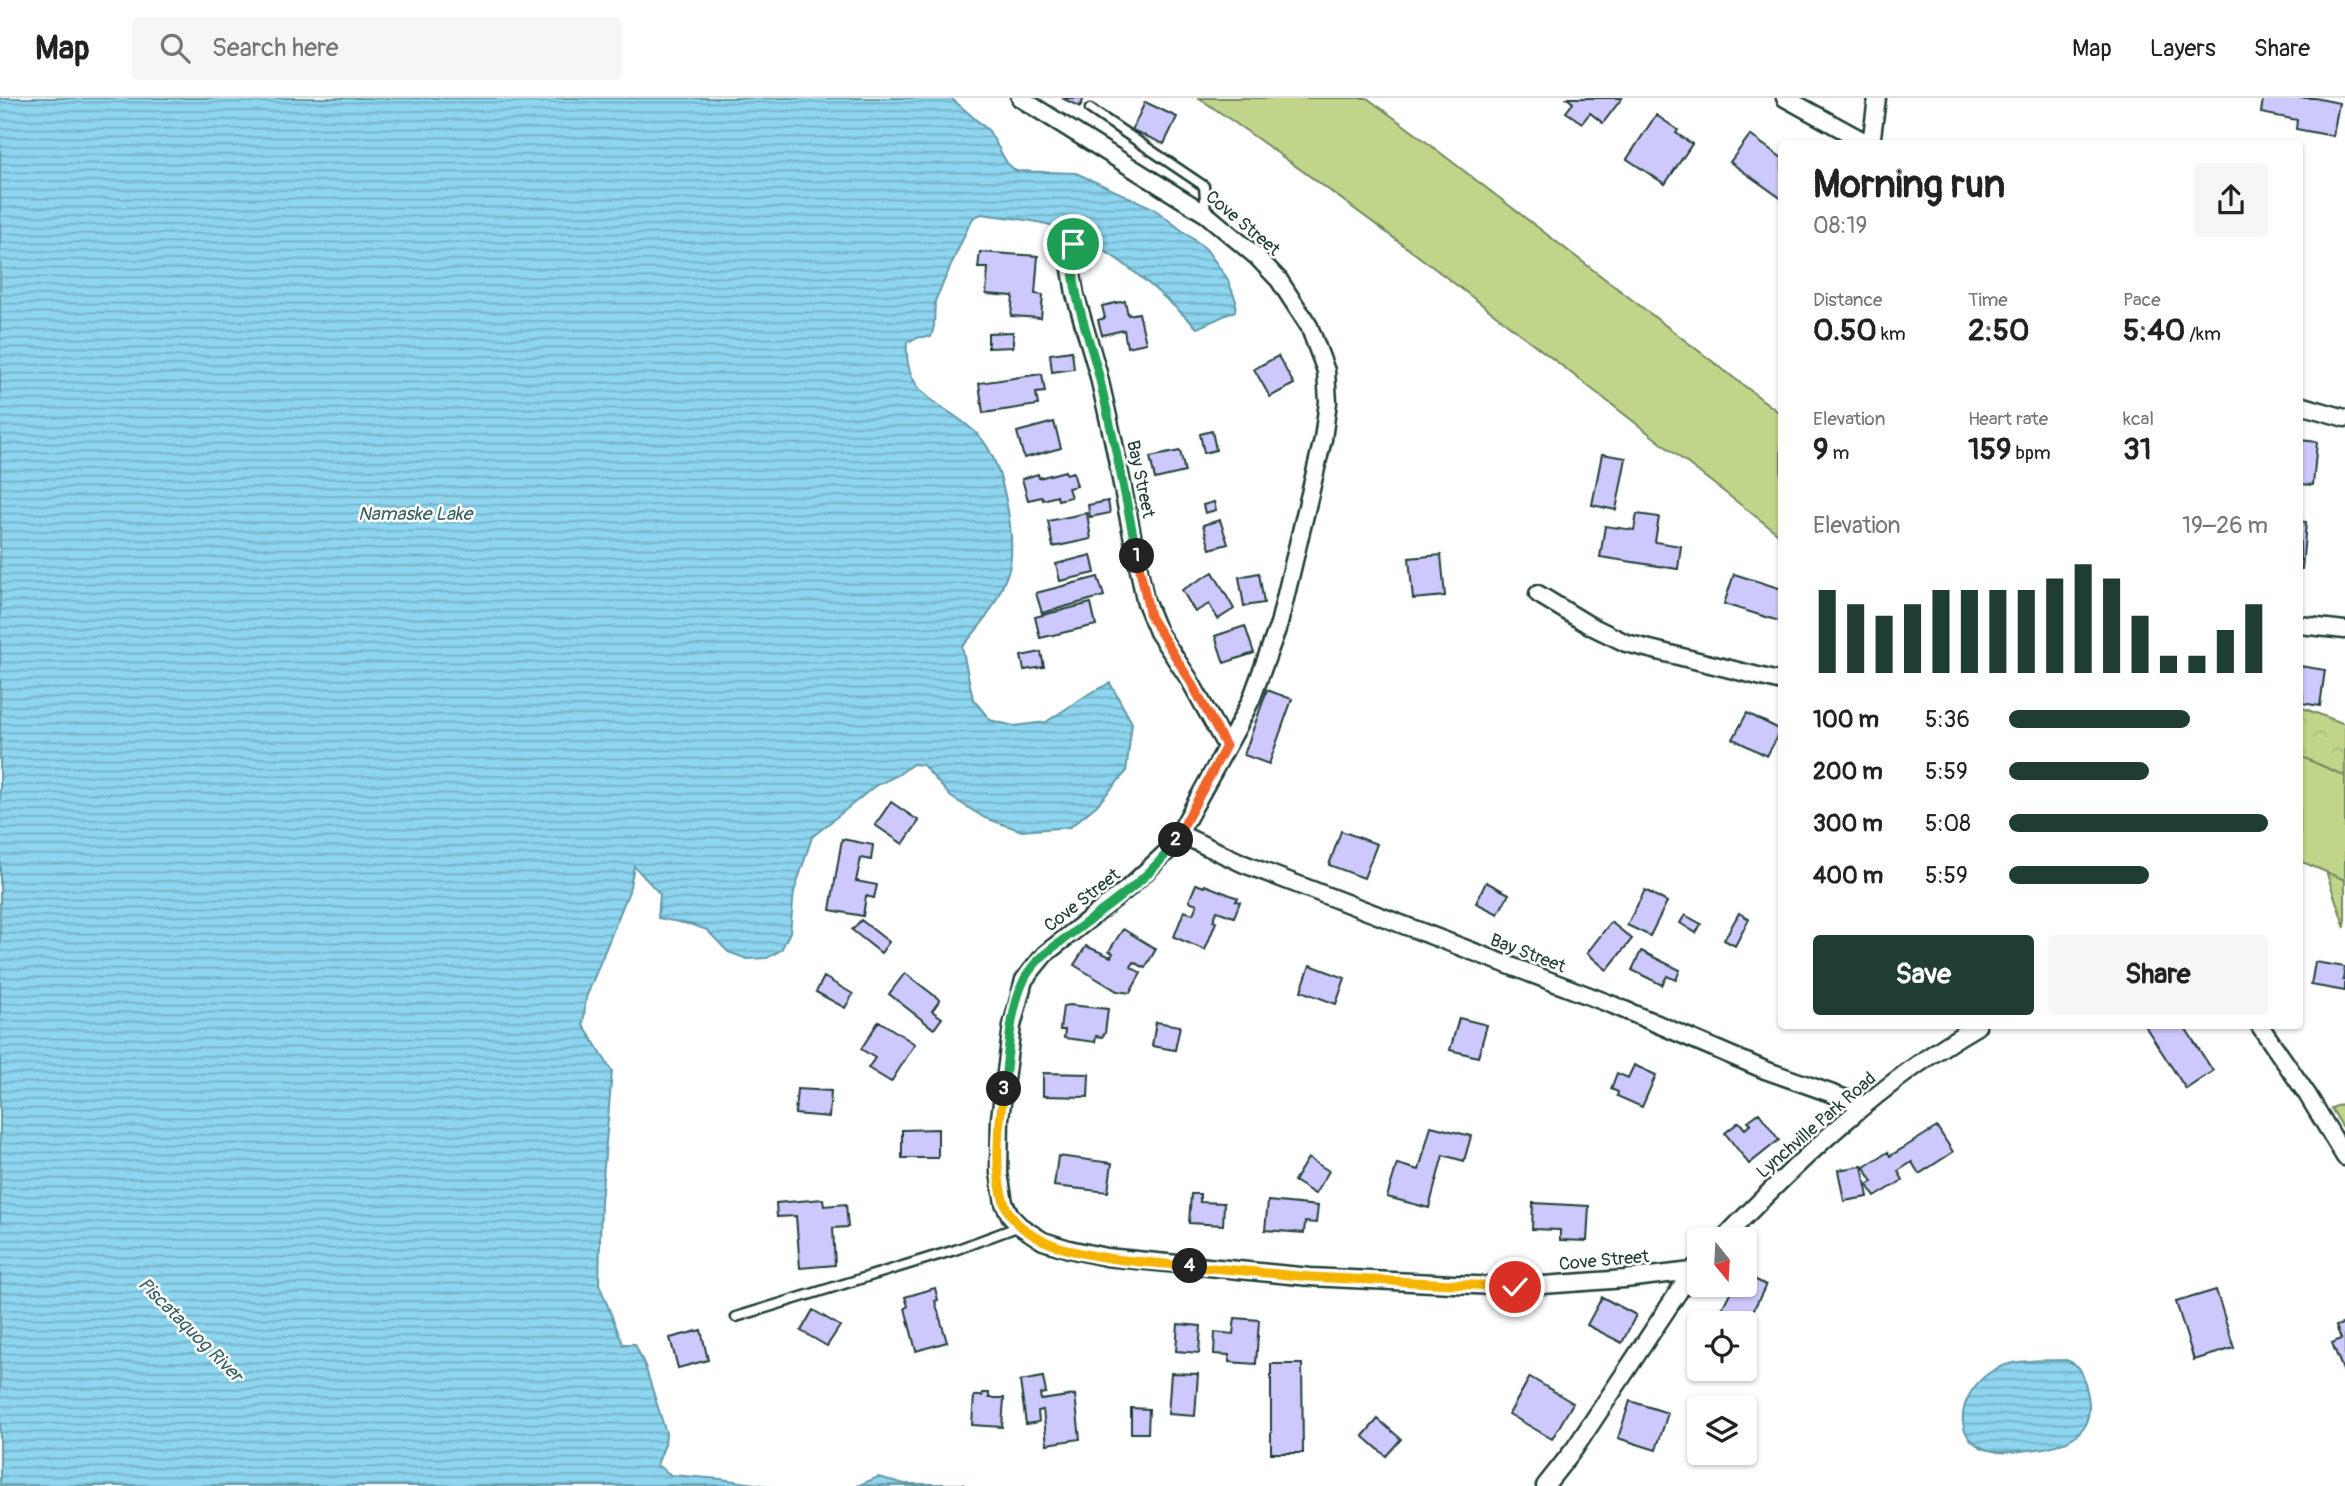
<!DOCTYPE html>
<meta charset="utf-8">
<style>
:root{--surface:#fff;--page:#f6f6f6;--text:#222;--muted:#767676;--line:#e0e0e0;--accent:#1f3d34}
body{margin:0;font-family:Pangolin,sans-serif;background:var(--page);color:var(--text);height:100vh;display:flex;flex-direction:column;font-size:26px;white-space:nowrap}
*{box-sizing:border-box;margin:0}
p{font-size:23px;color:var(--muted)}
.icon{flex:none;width:38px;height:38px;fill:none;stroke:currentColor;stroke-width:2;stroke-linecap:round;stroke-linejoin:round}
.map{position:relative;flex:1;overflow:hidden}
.drawer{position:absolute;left:1778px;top:42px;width:525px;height:889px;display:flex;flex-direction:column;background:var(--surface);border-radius:7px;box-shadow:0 2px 5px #0004}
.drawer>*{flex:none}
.needle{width:46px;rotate:162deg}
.tools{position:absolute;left:1687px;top:1129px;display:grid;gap:14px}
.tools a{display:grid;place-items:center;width:70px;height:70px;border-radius:7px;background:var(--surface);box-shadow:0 2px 5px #0004;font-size:35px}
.pin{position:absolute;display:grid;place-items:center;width:60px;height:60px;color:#fff;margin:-30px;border:4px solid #fff;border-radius:50%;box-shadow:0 2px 7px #0007}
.km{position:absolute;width:35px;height:35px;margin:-18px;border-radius:50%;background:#222;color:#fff;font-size:19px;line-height:35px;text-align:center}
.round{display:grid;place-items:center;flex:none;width:74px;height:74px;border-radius:7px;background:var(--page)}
.head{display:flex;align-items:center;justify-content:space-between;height:119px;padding:0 35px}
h1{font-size:38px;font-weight:800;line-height:52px}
.metrics{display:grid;grid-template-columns:repeat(3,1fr);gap:10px;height:119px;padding:7px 35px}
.metrics div{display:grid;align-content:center}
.metrics b{font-size:30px;font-weight:800}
.metrics small{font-size:19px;font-weight:400}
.metrics p{font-size:19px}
.chart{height:196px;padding:14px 35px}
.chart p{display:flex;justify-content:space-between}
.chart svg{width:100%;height:126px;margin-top:7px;stroke:var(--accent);stroke-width:6}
.primary-button{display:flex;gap:14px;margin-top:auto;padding:14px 35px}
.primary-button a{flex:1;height:80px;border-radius:7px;background:var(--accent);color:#fff;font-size:28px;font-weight:800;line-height:80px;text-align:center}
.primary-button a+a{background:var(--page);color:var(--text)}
ul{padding:0 35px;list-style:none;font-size:23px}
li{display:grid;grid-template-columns:112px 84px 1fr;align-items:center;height:52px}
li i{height:18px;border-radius:9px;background:var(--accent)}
header{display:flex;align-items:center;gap:42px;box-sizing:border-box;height:98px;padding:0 35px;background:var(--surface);border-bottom:2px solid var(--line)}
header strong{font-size:33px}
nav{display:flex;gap:38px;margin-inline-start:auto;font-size:24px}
.search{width:490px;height:63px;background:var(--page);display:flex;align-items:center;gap:18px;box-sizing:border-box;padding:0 24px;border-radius:7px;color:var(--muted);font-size:26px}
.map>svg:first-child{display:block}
.forest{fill:url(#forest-crowns);stroke:#70895f;stroke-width:2}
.park{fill:#c1d58a;stroke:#70895f;stroke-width:2}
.water{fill:url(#water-rules);stroke:#6298a5;stroke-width:2}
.building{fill:#cec9fc;stroke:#1f3d34;stroke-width:2}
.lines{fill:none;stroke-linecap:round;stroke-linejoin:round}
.service-casing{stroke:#1f3d34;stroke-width:13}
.minor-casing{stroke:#1f3d34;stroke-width:21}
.service{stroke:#fff;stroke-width:8}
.minor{stroke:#fff;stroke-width:16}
.split-1-casing{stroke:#fff;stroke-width:14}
.split-2-casing{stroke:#fff;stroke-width:14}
.split-3-casing{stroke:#fff;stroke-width:14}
.split-4-casing{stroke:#fff;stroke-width:14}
.split-5-casing{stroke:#fff;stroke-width:14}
.split-1{stroke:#22a559;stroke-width:9}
.split-2{stroke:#f0652b;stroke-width:9}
.split-3{stroke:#22a559;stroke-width:9}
.split-4{stroke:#f5b400;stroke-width:9}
.split-5{stroke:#f5b400;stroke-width:9}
.labels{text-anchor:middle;stroke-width:5;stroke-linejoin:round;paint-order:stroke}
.street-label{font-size:18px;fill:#1f3d34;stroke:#fff}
.water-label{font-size:19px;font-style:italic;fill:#3b6363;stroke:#fff}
</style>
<header>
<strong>Map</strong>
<div class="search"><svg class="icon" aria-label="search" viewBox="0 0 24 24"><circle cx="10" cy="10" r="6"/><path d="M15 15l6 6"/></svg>Search here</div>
<nav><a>Map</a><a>Layers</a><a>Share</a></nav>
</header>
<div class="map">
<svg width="2345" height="1388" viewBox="0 0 2345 1388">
<defs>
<pattern id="forest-crowns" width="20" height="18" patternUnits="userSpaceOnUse" patternTransform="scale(1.75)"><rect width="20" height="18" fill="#c1d58a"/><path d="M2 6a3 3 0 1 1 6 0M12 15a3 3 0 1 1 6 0" fill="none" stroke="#a5b878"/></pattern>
<pattern id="water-rules" width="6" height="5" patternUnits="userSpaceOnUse" patternTransform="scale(1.75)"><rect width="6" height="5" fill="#8ed5f0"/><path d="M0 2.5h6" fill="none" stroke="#73aec3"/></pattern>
</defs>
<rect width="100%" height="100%" fill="#fff"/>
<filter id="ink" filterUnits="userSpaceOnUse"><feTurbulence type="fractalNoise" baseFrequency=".0143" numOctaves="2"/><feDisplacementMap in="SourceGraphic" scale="14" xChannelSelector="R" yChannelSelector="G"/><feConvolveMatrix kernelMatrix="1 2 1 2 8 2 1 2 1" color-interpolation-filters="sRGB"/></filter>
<g filter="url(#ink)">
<path class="forest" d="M 2300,609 L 2345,626 L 2345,830 L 2321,758 L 2300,751 Z
M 2345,1005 L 2345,1033 L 2331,1010 Z"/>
<path class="park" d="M 1199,0 L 1367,0 L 1412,33 L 1781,316 L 1781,438 C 1589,290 1399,137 1199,0 Z
M 2300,658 L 2345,678 L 2345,782 L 2300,763 Z"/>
<path class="water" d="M 0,0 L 951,0 L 989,33 L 1007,65 L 1016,73 L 1076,75 L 1153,110 L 1206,151 L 1227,180 L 1236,203 L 1235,213 L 1197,230 C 1158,192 1110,148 1057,129 C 1034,121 1007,120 982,116 L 974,119 L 969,127 L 935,203 L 934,228 L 931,239 L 920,239 L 907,244 C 903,304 947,303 980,339 C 1003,364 1015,434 1010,467 C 1009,474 1005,481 1003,487 C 991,516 982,526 962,549 L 973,601 L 990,622 L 1014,628 L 1046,624 L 1090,595 L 1110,585 L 1132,625 L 1126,674 L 1096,708 L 1070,729 L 1022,733 L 985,720 L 951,699 L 923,667 L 913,666 L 898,677 L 875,688 L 812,739 L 794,794 L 790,834 L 781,852 L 767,860 L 747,861 L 728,854 L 707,832 L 693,827 L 658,820 L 660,796 L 634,768 L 629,793 L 586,900 L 583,927 L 612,973 L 601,1104 L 599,1186 L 623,1246 L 635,1246 L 645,1268 L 666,1335 L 665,1346 L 657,1367 L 671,1377 L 721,1381 L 769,1388 L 0,1388 Z
M 2066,1262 C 2082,1268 2082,1274 2086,1289 C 2099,1335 2068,1348 2030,1352 C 2019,1353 2010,1355 1998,1354 C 1947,1347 1957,1295 1992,1273 C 2013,1260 2043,1263 2066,1262 Z
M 878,1379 L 905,1386 L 963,1386 L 965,1388 L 857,1388 Z"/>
<path class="building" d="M 1062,0 L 1084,0 L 1080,9 Z
M 1567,0 L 1622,0 L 1603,25 L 1590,15 L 1582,25 L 1566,14 L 1573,5 Z
M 2263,0 L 2315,0 L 2339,5 L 2333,38 L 2296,31 L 2297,22 L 2261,15 Z
M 1145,4 L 1177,19 L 1164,46 L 1132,32 Z
M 1656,17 L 1678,32 L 1676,35 L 1692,46 L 1665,86 L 1627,61 Z
M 1750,37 L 1782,60 L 1782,101 L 1730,64 Z
M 980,154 L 1038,158 L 1035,196 L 1043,197 L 1041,220 L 1011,218 L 1013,198 L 986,196 L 988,170 L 978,170 Z
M 1085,162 L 1094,165 L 1091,172 L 1083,169 Z
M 1125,203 L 1128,217 L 1139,215 L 1146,245 L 1127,249 L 1124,232 L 1102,237 L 1098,222 L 1105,220 L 1102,208 Z
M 1013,234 L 1013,249 L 988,250 L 988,235 Z
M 1072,253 L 1074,271 L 1052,274 L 1050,256 Z
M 1278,258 L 1294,286 L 1270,299 L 1254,271 Z
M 1042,276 L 1045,294 L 1036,295 L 1038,307 L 983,315 L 979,285 Z
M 1054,324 L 1061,350 L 1024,360 L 1017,334 Z
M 1212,333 L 1216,352 L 1204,355 L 1200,336 Z
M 2300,342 L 2317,344 L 2313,387 L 2300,386 Z
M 1180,353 L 1185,374 L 1155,381 L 1150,359 Z
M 1602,356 L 1626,360 L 1616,412 L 1592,407 Z
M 1065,373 L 1066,376 L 1073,374 L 1077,388 L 1068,390 L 1071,399 L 1058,402 L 1057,398 L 1043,402 L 1042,399 L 1028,402 L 1022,381 L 1038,376 L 1039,380 Z
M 1108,403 L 1110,415 L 1090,419 L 1088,407 Z
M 1214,404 L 1216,412 L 1205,415 L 1203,407 Z
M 1087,415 L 1091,441 L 1053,449 L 1048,423 Z
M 1637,416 L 1659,419 L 1655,444 L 1681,448 L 1678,471 L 1600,459 L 1605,428 L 1634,432 Z
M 1220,422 L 1228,446 L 1210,451 L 1203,427 Z
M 2300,423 L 2306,424 L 2302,471 L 2300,471 Z
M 1091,457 L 1095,475 L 1060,483 L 1056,466 Z
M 1441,457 L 1445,498 L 1413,501 L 1409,460 Z
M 1213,474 L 1234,511 L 1218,521 L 1209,506 L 1195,514 L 1182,492 Z
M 1259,475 L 1264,505 L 1244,508 L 1239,479 Z
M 1734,476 L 1782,491 L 1782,524 L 1724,506 Z
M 1098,479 L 1104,498 L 1042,515 L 1036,495 Z
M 1091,505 L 1096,527 L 1040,540 L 1035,519 Z
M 1245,528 L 1254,555 L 1224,565 L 1215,538 Z
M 1041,554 L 1044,569 L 1024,572 L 1021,558 Z
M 2300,568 L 2325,572 L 2320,608 L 2302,605 L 2303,597 L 2300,597 Z
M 1267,592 L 1292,601 L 1269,666 L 1244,657 Z
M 1747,615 L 1781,632 L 1767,658 L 1733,641 Z
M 891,704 L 919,723 L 903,746 L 875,727 Z
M 1341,733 L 1377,746 L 1364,780 L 1329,767 Z
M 842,741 L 873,747 L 871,762 L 861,760 L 856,783 L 877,787 L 874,800 L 866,798 L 863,818 L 830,812 Z
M 1486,784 L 1509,796 L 1498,816 L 1476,805 Z
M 1196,786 L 1204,789 L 1205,787 L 1238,800 L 1236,803 L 1240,804 L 1234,819 L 1217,813 L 1213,823 L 1216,824 L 1205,852 L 1174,839 L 1184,813 L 1193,816 L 1197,806 L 1189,803 Z
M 1645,792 L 1667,804 L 1650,838 L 1627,827 Z
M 1739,815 L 1749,821 L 1735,848 L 1724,842 Z
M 1685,817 L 1701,826 L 1696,835 L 1680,825 Z
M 861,822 L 889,844 L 881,855 L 852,832 Z
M 1611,824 L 1632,841 L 1607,872 L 1587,855 Z
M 1123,831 L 1156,851 L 1145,870 L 1134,864 L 1131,869 L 1141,875 L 1130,895 L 1117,893 L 1074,867 L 1086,848 L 1111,859 L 1113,855 L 1109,853 Z
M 1641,853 L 1680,872 L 1676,882 L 1667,878 L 1662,887 L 1632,872 Z
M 2315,864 L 2345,869 L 2343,882 L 2345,882 L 2345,893 L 2311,887 Z
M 1310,867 L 1345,880 L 1336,906 L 1301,893 Z
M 905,875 L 940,902 L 932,913 L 942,920 L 934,931 L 889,896 Z
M 824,879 L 853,896 L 845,910 L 816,894 Z
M 1069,907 L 1108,911 L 1105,935 L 1102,939 L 1096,938 L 1095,944 L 1064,940 L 1065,932 L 1060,932 L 1063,908 Z
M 1459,920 L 1487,927 L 1478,959 L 1450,952 Z
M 879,923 L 915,946 L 891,984 L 868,970 L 875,960 L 861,951 Z
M 1156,924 L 1180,928 L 1175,952 L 1152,948 Z
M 2145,928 L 2184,928 L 2213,973 L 2186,991 Z
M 1634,967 L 1656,977 L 1642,1009 L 1617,998 L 1618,994 L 1611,991 L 1617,975 L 1628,980 Z
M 1043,975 L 1089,976 L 1088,999 L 1043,998 Z
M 797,991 L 831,993 L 829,1019 L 795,1016 Z
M 1759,1015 L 1779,1042 L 1749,1066 L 1725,1035 L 1739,1024 L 1745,1031 L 1751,1026 L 1748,1023 Z
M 1431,1028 L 1471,1038 L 1464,1063 L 1443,1057 L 1429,1110 L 1387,1099 L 1397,1066 L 1419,1072 Z
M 1937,1029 L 1953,1054 L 1919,1076 L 1912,1064 L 1898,1073 L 1903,1082 L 1875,1099 L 1867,1087 L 1873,1084 L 1864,1069 L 1888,1054 L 1890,1058 Z
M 938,1031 L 938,1060 L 902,1060 L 902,1032 Z
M 1058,1058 L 1112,1065 L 1108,1094 L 1054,1088 Z
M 1308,1060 L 1329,1073 L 1315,1096 L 1294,1083 Z
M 1862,1068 L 1868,1099 L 1844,1103 L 1838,1072 Z
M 1191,1096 L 1200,1096 L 1200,1104 L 1224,1105 L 1223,1127 L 1189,1125 Z
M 823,1101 L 824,1108 L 846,1106 L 848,1129 L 833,1130 L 835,1167 L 800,1170 L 796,1118 L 777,1119 L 776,1105 Z
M 1268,1103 L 1318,1108 L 1316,1125 L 1305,1124 L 1304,1135 L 1265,1132 Z
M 1533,1105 L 1589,1108 L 1587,1143 L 1560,1142 L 1560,1132 L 1532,1131 Z
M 1748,1178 L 1766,1187 L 1745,1229 L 1745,1225 L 1737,1225 L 1719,1216 L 1734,1187 L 1741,1191 Z
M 935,1190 L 938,1202 L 935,1203 L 947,1244 L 916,1253 L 905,1210 L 908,1208 L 905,1199 Z
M 2216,1192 L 2234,1250 L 2194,1262 L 2176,1204 Z
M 1602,1199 L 1636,1217 L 1622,1245 L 1587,1227 Z
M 813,1212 L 840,1228 L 827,1248 L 801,1233 Z
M 1235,1220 L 1259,1222 L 1256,1266 L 1229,1264 L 1229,1257 L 1214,1256 L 1215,1234 L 1233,1236 Z
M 2345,1225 L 2345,1277 L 2332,1245 L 2341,1241 L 2336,1228 Z
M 1178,1226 L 1201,1228 L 1199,1255 L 1176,1253 Z
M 701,1232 L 708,1262 L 678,1270 L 670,1240 Z
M 1271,1266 L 1302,1266 L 1303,1355 L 1271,1355 Z
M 1171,1275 L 1198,1276 L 1195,1318 L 1168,1316 Z
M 1043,1279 L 1046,1295 L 1040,1296 L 1041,1302 L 1075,1297 L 1080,1341 L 1047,1346 L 1043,1312 L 1038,1313 L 1039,1324 L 1026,1326 L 1020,1283 Z
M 1530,1279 L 1573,1305 L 1552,1341 L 1509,1316 Z
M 983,1295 L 989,1295 L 989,1300 L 1004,1300 L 1002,1329 L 972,1327 L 974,1298 L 982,1298 Z
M 1630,1303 L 1668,1315 L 1656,1352 L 1618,1340 Z
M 1131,1310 L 1149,1311 L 1148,1335 L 1131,1335 Z
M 1378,1321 L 1401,1341 L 1386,1358 L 1363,1338 Z"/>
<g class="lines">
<g class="service-casing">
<path id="service" d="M 1090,11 L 1204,88 L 1206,116
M 736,1219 L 955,1152 L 1020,1128"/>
</g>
<g class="minor-casing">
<path id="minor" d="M 1020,0 L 1206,116 L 1257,159 L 1279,182 L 1309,228 L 1326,273 L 1328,304 L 1323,341 L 1279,526 L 1251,602 L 1236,632 L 1171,750 L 1127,791 L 1045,856 L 1024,882 L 1012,928 L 1000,1020 L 999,1075 L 1004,1105 L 1011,1119 L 1020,1128 L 1043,1143 L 1069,1151 L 1106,1159 L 1310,1179 L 1515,1189 L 1625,1181 L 1692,1173
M 1785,0 L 1869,46
M 1871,46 L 1877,0
M 1073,146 L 1071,171 L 1075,196 L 1098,275 L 1113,341 L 1145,502 L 1158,534 L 1189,581 L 1226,648
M 2300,307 L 2345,320
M 1538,496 L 1589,527 L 1626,545 L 1782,584
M 2300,527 L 2345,532
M 1180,736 L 1244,766 L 1613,907 L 1765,972 L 1864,1007
M 2260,928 L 2307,996 L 2345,1059
M 1723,1141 C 1800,1061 1881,984 1977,928
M 1545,1388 L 1575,1350 L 1695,1169"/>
</g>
<use href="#service" class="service"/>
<use href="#minor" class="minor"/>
</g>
</g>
<g class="lines" filter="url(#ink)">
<g class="split-1-casing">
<path id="split-1" d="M 1073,146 C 1069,192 1088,234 1099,278 C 1113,338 1126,398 1137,458"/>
</g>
<g class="split-2-casing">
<path id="split-2" d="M 1137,458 L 1150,518 L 1189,581 L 1226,648 L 1176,742"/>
</g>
<g class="split-3-casing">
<path id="split-3" d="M 1004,991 C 1008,960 1010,908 1025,880 C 1035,861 1055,848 1071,836 C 1106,809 1153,779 1176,742"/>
</g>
<g class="split-4-casing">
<path id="split-4" d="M 1004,991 C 999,1027 993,1070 1004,1104 C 1023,1162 1140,1163 1190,1168"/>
</g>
<g class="split-5-casing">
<path id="split-5" d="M 1190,1168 L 1310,1179 L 1515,1189"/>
</g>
<use href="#split-1" class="split-1"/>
<use href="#split-2" class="split-2"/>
<use href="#split-3" class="split-3"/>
<use href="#split-4" class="split-4"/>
<use href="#split-5" class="split-5"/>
</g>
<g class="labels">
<g class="street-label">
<text transform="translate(1243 125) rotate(40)" y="6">Cove Street</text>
<text transform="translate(1141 381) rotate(78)" y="6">Bay Street</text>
<text transform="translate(1082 802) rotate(-38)" y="6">Cove Street</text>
<text transform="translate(1528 855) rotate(21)" y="6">Bay Street</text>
<text transform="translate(1816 1027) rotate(-41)" y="6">Lynchville Park Road</text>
<text transform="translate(1604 1162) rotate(-5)" y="6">Cove Street</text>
</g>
<g class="water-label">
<text x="415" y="422">Namaske Lake</text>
<text transform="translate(191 1231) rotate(45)" y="7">Piscataquog River</text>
</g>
</g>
</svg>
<div class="tools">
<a><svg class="needle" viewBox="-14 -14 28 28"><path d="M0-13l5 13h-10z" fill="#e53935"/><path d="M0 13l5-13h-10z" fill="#767676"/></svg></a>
<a><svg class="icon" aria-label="locate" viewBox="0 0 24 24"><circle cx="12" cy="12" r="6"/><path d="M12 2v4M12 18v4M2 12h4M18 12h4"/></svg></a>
<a><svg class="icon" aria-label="layers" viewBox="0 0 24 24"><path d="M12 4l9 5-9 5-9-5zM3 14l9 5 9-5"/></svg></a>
</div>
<div class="pin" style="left:1073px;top:146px;background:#1e9e55"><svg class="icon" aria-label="arrive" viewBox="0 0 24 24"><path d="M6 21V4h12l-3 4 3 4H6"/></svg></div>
<div class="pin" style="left:1515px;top:1189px;background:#d93025"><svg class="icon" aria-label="check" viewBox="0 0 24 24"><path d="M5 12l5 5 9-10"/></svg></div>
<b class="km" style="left:1137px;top:458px">1</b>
<b class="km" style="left:1176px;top:742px">2</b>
<b class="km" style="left:1004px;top:991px">3</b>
<b class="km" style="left:1190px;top:1168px">4</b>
<section class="drawer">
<div class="head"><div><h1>Morning run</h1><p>08:19</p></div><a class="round"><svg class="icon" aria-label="share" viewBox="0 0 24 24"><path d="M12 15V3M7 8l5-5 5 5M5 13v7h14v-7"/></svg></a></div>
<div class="metrics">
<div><p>Distance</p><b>0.50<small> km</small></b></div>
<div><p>Time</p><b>2:50</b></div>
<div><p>Pace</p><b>5:40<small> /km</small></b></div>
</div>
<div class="metrics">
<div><p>Elevation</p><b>9<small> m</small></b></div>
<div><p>Heart rate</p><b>159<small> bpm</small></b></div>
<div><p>kcal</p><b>31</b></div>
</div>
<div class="chart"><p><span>Elevation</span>19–26 m</p>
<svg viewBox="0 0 160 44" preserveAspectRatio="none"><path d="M5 44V15M15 44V20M25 44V24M35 44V20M45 44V15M55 44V15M65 44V15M75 44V15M85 44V11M95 44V6M105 44V11M115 44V24M125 44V38M135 44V38M145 44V29M155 44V20"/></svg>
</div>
<ul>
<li><b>100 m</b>5:36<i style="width:70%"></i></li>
<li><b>200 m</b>5:59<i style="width:54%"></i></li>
<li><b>300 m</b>5:08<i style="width:100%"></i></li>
<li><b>400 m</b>5:59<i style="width:54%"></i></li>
</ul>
<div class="primary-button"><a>Save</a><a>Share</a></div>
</section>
</div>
